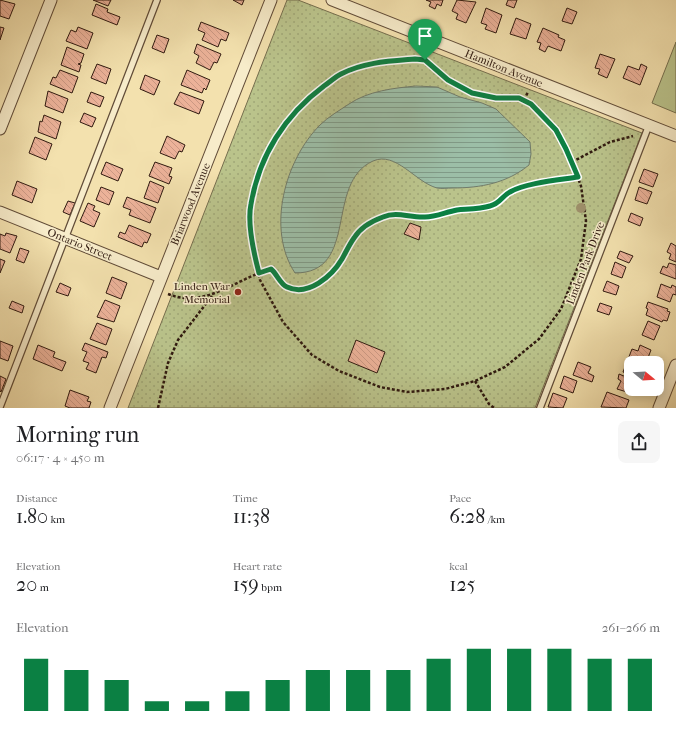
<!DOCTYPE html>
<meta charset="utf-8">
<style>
:root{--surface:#fff;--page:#f6f6f6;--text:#202124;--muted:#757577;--accent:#0b8043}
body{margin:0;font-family:"IM FELL French Canon",serif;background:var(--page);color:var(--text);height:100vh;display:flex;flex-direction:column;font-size:15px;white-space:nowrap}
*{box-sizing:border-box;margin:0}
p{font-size:13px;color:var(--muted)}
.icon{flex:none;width:22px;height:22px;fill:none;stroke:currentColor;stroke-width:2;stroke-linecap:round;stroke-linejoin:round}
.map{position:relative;height:408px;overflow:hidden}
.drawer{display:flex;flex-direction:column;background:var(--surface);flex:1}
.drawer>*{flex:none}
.needle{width:26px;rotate:108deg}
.tools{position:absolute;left:624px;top:356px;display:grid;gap:8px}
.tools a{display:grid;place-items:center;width:40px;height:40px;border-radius:8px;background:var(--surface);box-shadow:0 2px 10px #0003;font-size:20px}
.pin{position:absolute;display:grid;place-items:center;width:34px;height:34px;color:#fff;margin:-41px -17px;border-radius:50% 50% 50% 0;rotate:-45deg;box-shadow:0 0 4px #0007}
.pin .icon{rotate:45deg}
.round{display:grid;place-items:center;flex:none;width:42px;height:42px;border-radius:8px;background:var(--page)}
.headline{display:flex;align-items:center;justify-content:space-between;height:68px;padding:0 16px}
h1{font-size:22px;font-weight:600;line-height:30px}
.figures{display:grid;grid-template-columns:repeat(3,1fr);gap:6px;height:68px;padding:4px 16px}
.figures div{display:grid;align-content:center}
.figures b{font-size:20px;font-weight:600}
.figures small{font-size:11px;font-weight:400}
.figures p{font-size:11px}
.chart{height:112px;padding:8px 16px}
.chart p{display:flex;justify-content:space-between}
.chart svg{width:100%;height:72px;margin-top:4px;stroke:var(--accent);stroke-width:6}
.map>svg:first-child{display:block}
.park{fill:url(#park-dots);stroke:#756e4e}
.pitch{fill:#bac38b;stroke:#756e4e}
.water{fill:url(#water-rules);stroke:#717c6b}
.building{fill:url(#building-back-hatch);stroke:#301a10}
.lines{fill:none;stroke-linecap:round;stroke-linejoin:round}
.service-casing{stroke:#614c38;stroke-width:8}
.minor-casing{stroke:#614c38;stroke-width:13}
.path{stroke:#301a10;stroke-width:2.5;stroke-dasharray:3 2;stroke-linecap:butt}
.service{stroke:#f7ecca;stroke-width:5.5}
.minor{stroke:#f7ecca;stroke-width:11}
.tree{fill:#9e906b}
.route-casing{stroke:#fff;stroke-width:8}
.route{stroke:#0b8043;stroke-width:5}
.poi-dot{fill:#8f2418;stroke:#f7ecca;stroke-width:1.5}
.labels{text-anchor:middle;stroke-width:3;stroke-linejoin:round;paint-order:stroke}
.street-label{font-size:11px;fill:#301a10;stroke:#f7ecca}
.poi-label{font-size:11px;fill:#301a10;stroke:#f7ecca;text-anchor:end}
</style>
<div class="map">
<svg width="676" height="408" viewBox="0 0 676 408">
<defs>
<pattern id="park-dots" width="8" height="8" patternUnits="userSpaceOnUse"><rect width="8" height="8" fill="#bac38b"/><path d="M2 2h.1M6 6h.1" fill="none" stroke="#a0a777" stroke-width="1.8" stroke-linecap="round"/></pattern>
<pattern id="water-rules" width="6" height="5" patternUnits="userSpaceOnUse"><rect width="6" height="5" fill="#9cbea7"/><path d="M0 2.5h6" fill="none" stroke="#809a87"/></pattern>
<pattern id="building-back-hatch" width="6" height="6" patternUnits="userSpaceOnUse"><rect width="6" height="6" fill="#ecb299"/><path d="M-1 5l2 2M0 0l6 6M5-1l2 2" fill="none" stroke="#cb9883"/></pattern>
</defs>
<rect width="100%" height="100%" fill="#f3e1ae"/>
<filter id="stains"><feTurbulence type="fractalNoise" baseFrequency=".005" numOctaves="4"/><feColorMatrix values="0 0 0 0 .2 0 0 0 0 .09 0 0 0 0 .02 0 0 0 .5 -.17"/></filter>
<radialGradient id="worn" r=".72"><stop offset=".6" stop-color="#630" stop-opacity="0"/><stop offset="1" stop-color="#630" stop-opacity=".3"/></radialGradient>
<path class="park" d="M 287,0 L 298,0 L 642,133 L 535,408 L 128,408 Z"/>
<path class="pitch" d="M 676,42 L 676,113 L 652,103 Z"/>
<path class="water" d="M 416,86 L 437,87 L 460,97 L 482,103 L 496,109 L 530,142 L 531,154 L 529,165 C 507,183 481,188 452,188 C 448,188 442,189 437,188 C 415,182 396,151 373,161 C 324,183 360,273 295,273 C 266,229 285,160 320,125 C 328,117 340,110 349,104 C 368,91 394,88 416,86 Z"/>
<path class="building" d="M 0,0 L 15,4 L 9,19 L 0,16 Z
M 93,0 L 111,0 L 108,6 Z
M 233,0 L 244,0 L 242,5 Z
M 426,0 L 443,0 L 441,6 L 437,4 L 435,9 L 429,6 L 431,2 Z
M 457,0 L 476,2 L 466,23 L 456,19 L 458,14 L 452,11 Z
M 508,0 L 517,0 L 514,8 L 506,5 Z
M 96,4 L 108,9 L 107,12 L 120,17 L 117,25 L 92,15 Z
M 486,8 L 502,15 L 496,33 L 485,29 L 487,25 L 481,23 Z
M 567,8 L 577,12 L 572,24 L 562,21 Z
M 516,18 L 531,24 L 526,39 L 510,34 Z
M 201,22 L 229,33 L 226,41 L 221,39 L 218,47 L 202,40 L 205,33 L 198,30 Z
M 0,27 L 4,28 L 0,40 Z
M 78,27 L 93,33 L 87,49 L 66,41 L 71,30 L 76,32 Z
M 543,28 L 559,35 L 558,37 L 565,40 L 561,51 L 548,46 L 545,52 L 539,49 L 541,43 L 537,42 Z
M 157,35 L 169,39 L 164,53 L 152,48 Z
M 197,44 L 221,54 L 217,63 L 214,62 L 210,70 L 196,63 L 199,56 L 194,53 Z
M 67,47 L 84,54 L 81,63 L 78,64 L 81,65 L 79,72 L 61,65 Z
M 600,54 L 615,59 L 607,78 L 598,74 L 600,69 L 595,68 Z
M 97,64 L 111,69 L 106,84 L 91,78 Z
M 641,64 L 647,67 L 640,85 L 623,78 L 628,66 L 639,70 Z
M 60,70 L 78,77 L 72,93 L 50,84 L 53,77 L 56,78 Z
M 187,70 L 210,80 L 206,90 L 204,88 L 202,93 L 181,85 Z
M 145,75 L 160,81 L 154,95 L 140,89 Z
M 48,91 L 68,99 L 63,113 L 45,106 Z
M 91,92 L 104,97 L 100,107 L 87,102 Z
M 180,92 L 204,101 L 199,114 L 174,104 Z
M 84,113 L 96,118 L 92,127 L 80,122 Z
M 44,115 L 61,122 L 56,139 L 38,132 L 40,121 L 42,122 Z
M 167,136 L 185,145 L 182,152 L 179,151 L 175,159 L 160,153 Z
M 35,137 L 52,144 L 46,160 L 29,153 Z
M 106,162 L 123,169 L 118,181 L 101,174 Z
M 155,162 L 172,168 L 169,176 L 172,177 L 169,184 L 149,176 Z
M 644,169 L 658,174 L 653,187 L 639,182 Z
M 17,181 L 37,189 L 32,203 L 12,195 Z
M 150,181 L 164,187 L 158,203 L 144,198 Z
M 101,187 L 114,192 L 109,205 L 96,200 Z
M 639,187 L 652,192 L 647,204 L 635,200 Z
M 127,197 L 156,208 L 150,223 L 129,215 L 131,210 L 123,207 Z
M 68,201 L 75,203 L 70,215 L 63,212 Z
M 88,203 L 95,206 L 93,210 L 100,213 L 94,227 L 80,221 Z
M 631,213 L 643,218 L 640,226 L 628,221 Z
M 410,223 L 421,227 L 419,240 L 404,234 Z
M 129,225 L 151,234 L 147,243 L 144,242 L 142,247 L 118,237 L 120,232 L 125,234 Z
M 6,233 L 17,236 L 10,253 L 0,249 L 0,234 L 5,236 Z
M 671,243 L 676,246 L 676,262 L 669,259 L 671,254 L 667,252 Z
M 20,248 L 29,251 L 24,263 L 16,260 Z
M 620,251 L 633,256 L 629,263 L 617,258 Z
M 0,259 L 5,261 L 0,273 Z
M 615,262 L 626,267 L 622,278 L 611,274 Z
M 669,263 L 676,265 L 676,279 L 660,273 L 663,266 L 667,268 Z
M 112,277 L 127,283 L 121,299 L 106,293 Z
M 607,281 L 619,286 L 616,295 L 603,291 Z
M 60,283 L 71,288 L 68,296 L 56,292 Z
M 661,284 L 671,288 L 672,285 L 676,287 L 676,295 L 673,294 L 670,302 L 657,297 Z
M 105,300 L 120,306 L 114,322 L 97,317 Z
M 12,301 L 24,306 L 22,313 L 9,308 Z
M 648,302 L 668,309 L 667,311 L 670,312 L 667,321 L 663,320 L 662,322 L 646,315 L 648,309 L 646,308 Z
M 600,303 L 612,307 L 609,315 L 597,311 Z
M 648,321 L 660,326 L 654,340 L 642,335 Z
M 97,323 L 112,329 L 106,345 L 90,339 Z
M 356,340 L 385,352 L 377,373 L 348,361 Z
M 0,341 L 13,346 L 8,361 L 0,358 Z
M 85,343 L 108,352 L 106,358 L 102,357 L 96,373 L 86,369 L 89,363 L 83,361 L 87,352 L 82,350 Z
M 38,345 L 55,352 L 53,357 L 66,362 L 62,371 L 33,359 Z
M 640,345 L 651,350 L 646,363 L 631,363 L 631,375 L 623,372 L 632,349 L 638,351 Z
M 578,362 L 591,367 L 588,373 L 594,376 L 592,382 L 573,375 Z
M 619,374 L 631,379 L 631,389 L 640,389 L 638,394 L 627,390 L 627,392 L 617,389 L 621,381 L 618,379 Z
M 0,376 L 6,379 L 1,392 L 0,391 Z
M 564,376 L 577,381 L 573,393 L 560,388 Z
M 70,390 L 89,397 L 87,401 L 91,402 L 89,408 L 70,408 L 65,406 Z
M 607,392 L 629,400 L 626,408 L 601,407 Z
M 553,393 L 567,398 L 563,408 L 548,407 Z"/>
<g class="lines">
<g class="service-casing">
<path id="service" d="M 0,407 L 157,0
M 540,408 L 649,125"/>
</g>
<g class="minor-casing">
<path id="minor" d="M 332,0 L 676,136
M 0,129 L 51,0
M 0,212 L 161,277
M 110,408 L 271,0
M 659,408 L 676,365"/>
</g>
<path class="path" d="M 415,59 L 425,60 L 448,80 L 472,93 L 496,98 L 519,97 L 531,104 L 555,130 L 572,162 L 581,186 L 586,221 L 581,259 L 561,309 L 539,339 L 505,367 L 475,381 L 445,389 L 407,392 L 380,387 L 339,371 L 312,355 L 283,322 L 260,280 L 253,250 L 250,205 L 264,158 L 282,127 L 309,98 L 342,74 L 376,63 Z
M 425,60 L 428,52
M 524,100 L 528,92
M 572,162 L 610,142 L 633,136
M 168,294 C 206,309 235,279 271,269 C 284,280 286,295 308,288 C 344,276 341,243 366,225 C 376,218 391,213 404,214 C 414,214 423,218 434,216 C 442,215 449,212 457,210 C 468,209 480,209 490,206 C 500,204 502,196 510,192 C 525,183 559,180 578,177
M 475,381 L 489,404 L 494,408
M 158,408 L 168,363 L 178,340 L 212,296"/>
<use href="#service" class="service"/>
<use href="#minor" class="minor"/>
</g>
<circle class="tree" cx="581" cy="208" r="5"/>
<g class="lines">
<g class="route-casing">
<path id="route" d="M 415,59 L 425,60 L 448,80 L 472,93 L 496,98 L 519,98 L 531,104 L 556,130 L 566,149 L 578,177 C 559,180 525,183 510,192 C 502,196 500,204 490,206 C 480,209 468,209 457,210 C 446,212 436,217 425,217 C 410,218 397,211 383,217 C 372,221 360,228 354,238 C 349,245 346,252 342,259 C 332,276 308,297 287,287 C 280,284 277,274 271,269 L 259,273 C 254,254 247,223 251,204 C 259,156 285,115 324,86 C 330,82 335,77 341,74 C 364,62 391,61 415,59 Z"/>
</g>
<use href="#route" class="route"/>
</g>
<circle class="poi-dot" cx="238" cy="292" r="4"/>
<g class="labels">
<g class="street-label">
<text transform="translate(504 68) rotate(22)" y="4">Hamilton Avenue</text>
<text transform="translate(190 204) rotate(-68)" y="4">Briarwood Avenue</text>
<text transform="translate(80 244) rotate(22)" y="4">Ontario Street</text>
<text transform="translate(585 263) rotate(-69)" y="4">Linden Park Drive</text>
</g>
<g class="poi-label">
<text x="230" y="290">Linden War<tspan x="230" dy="13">Memorial</tspan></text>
</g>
</g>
<rect width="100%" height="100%" filter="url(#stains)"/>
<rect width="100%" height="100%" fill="url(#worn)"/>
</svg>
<div class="tools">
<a><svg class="needle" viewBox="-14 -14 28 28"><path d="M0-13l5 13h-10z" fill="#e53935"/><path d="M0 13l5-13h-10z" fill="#757577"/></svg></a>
</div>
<div class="pin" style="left:425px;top:60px;background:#1e9e55"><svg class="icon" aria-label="arrive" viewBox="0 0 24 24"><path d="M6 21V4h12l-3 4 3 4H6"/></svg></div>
</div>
<section class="drawer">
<div class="headline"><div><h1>Morning run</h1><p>06:17 · 4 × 450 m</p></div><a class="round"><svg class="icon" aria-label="share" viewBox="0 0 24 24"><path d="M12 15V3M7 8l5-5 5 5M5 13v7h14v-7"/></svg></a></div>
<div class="figures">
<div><p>Distance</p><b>1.80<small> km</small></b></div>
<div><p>Time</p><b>11:38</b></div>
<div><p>Pace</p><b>6:28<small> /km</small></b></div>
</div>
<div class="figures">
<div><p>Elevation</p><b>20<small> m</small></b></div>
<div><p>Heart rate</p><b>159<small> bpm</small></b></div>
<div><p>kcal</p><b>125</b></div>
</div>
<div class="chart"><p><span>Elevation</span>261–266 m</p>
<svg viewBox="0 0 160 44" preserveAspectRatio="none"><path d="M5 44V12M15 44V19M25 44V25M35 44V38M45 44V38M55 44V32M65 44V25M75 44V19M85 44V19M95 44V19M105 44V12M115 44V6M125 44V6M135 44V6M145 44V12M155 44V12"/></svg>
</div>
</section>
